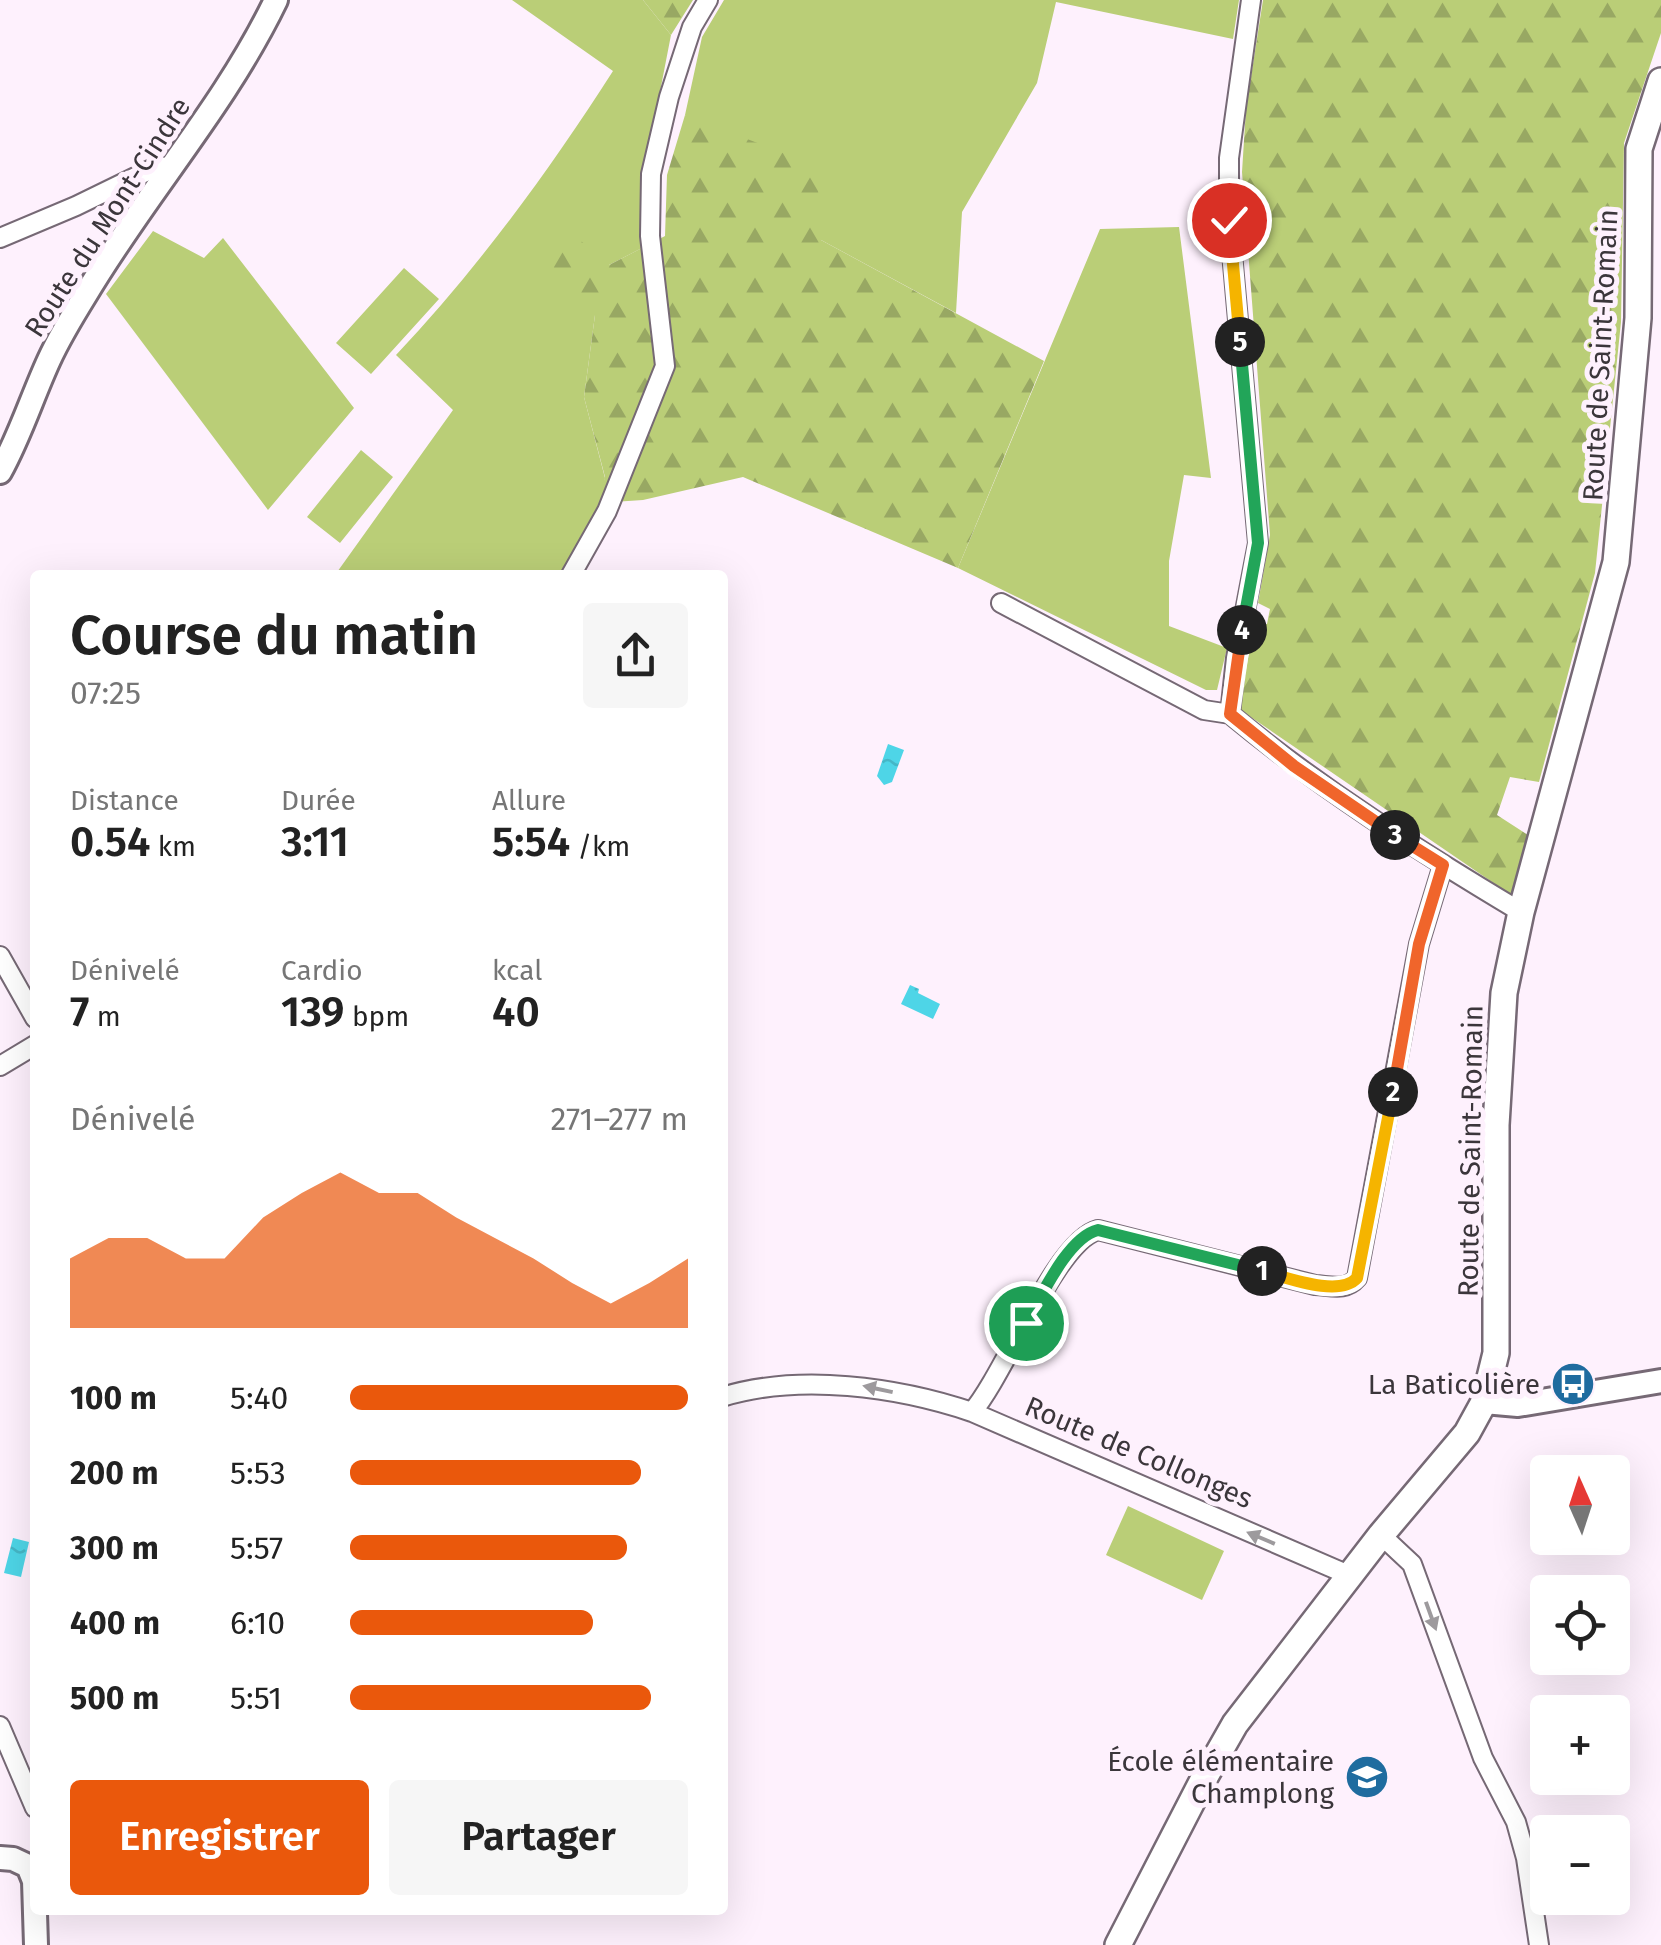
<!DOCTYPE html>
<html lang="fr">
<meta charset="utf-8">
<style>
:root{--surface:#fff;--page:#f6f6f6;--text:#222;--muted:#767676;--accent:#ea580c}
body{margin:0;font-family:"Fira Sans",sans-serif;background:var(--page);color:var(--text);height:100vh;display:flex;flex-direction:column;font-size:38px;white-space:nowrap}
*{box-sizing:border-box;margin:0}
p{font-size:32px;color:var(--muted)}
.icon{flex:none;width:55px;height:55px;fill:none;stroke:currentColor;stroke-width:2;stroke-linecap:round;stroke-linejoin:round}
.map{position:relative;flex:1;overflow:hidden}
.side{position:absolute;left:30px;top:570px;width:698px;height:1345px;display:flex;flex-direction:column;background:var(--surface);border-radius:10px;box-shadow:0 10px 40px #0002}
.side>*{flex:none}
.needle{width:65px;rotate:357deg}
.tools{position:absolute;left:1530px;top:1455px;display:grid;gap:20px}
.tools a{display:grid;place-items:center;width:100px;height:100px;border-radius:10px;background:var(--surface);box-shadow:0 10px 40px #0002;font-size:50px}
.pin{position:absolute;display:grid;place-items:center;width:85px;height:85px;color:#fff;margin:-42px;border:5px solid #fff;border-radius:50%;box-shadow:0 2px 10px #0007}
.km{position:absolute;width:50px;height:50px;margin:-25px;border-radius:50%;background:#222;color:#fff;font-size:28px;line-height:50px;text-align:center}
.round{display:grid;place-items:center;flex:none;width:105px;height:105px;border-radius:10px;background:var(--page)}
.head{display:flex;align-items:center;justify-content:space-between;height:170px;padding:0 40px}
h1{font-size:55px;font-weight:600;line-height:75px}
.metrics{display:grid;grid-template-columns:repeat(3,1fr);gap:15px;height:170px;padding:10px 40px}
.metrics div{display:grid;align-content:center}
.metrics b{font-size:42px;font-weight:600}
.metrics small{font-size:28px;font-weight:400}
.metrics p{font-size:28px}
.chart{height:280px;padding:20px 40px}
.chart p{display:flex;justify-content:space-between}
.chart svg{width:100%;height:180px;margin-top:10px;fill:var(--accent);opacity:.7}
.action{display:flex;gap:20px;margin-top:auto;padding:20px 40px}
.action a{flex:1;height:115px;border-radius:10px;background:var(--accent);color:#fff;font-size:40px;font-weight:600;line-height:115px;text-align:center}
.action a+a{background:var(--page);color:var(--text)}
ul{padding:0 40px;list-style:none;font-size:32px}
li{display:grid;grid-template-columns:160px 120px 1fr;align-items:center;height:75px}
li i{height:25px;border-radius:12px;background:var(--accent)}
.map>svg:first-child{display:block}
.green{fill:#bace77}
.forest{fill:url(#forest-firs)}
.water{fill:url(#water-ripples)}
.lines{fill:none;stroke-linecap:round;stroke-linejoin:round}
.minor-casing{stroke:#766975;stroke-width:22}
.tertiary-casing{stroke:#766975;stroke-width:28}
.secondary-casing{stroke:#766975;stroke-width:30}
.minor{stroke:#fff;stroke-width:18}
.tertiary{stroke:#fff;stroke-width:22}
.secondary{stroke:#fff;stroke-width:25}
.oneway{fill:#9d9a9d}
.split-1-casing{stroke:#fff;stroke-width:20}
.split-2-casing{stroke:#fff;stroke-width:20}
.split-3-casing{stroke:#fff;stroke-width:20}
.split-4-casing{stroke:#fff;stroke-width:20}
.split-5-casing{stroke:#fff;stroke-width:20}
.split-6-casing{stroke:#fff;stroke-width:20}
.split-1{stroke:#22a559;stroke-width:12}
.split-2{stroke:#f5b400;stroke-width:12}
.split-3{stroke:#f0652b;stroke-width:12}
.split-4{stroke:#f0652b;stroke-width:12}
.split-5{stroke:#22a559;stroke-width:12}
.split-6{stroke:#f5b400;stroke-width:12}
.labels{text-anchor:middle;stroke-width:10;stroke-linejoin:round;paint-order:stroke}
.street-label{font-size:28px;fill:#3b363b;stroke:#fef1fd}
.poi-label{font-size:28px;fill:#3b363b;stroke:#fef1fd;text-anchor:end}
</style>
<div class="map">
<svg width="1661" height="1945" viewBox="0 0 1661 1945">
<defs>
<pattern id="forest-firs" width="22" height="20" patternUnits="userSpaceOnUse" patternTransform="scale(2.5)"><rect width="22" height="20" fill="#bace77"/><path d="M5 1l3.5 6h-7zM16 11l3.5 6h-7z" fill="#98a863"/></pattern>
<pattern id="water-ripples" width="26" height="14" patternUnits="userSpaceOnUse" patternTransform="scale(2.5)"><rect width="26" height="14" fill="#4ed5e7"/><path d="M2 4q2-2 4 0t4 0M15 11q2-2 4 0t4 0" fill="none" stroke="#45b7c7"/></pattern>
</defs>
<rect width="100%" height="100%" fill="#fef1fd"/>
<path class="green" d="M 512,0 L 643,0 L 671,35 L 644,174 L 644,247 L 609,265 L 595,315 L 584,397 L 605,478 L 596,523 L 563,575 L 335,575 L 453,410 L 396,355 C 478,268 549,171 613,71 Z
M 724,0 L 1239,0 L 1233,39 L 1056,2 L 1037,83 L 962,212 L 956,313 L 821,240 L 685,115 L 702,37 Z
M 1179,227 L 1211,478 L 1184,475 L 1169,561 L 1169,626 L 1227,648 L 1217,690 L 1206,690 L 958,568 L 1100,229 Z
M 153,231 L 204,258 L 223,238 L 354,408 L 268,510 L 106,294 Z
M 404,268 L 439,299 L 371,374 L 336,343 Z
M 361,450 L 393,477 L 340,543 L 307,517 Z
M 1128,1506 L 1224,1551 L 1202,1600 L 1106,1555 Z"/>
<path class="forest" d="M 643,0 L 693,0 L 671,35 Z
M 1263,0 L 1661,0 L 1661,33 L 1624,143 L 1621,322 L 1595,573 L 1539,782 L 1510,777 L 1497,815 L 1528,835 L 1511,895 L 1239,709 L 1254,625 L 1267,624 L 1270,609 L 1258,603 L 1270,535 L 1242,172 L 1246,109 Z
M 685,115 L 817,166 L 821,240 L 1044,361 L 958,568 L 743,477 L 643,500 L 598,503 L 605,477 L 584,397 L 595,315 L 545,258 L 573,234 L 609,265 L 665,236 L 667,175 Z"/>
<path class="water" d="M 888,744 L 904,750 L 892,782 L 884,785 L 877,776 Z
M 910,985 L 919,989 L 918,993 L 940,1004 L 933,1019 L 901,1004 Z
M 13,1538 L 29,1542 L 21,1577 L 4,1573 Z"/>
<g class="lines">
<g class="minor-casing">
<path id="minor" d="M 1251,0 L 1229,158 L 1229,220 L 1258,543 L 1236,658 L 1230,714 C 1321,789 1419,851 1521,912
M 0,238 L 76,206 L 158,166 L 172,168
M 571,575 L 607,511 L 665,366 L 650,236 L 651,174 L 669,97 L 692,27 L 708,0
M 1001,603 L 1204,710 L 1230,714
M 0,956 L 35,1018
M 0,1066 L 35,1045
M 722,1397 C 799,1373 898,1387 972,1412 L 1351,1576
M 972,1412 C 1005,1374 1056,1241 1098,1230 L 1315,1285 C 1332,1286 1346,1291 1357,1278 L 1419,944 L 1443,865
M 1381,1535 L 1412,1564 L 1483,1758 L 1516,1822 L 1526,1858 L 1539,1945
M 0,1726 L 35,1808"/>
</g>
<g class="tertiary-casing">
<path id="tertiary" d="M 0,472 C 20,436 32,397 49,360 C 59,338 73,315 86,294 C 146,193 225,106 276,0
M 1484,1402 L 1518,1405 L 1661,1381
M 0,1858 L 13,1859 L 28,1866 L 34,1881 L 36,1945"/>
</g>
<g class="secondary-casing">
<path id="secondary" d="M 1118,1945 L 1202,1782 L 1235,1724 L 1381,1535 L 1467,1433 L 1484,1402 L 1496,1353 L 1496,1125 L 1504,993 L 1521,912 L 1616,562 L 1638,318 L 1639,149 L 1661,81"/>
</g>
<use href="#minor" class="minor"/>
<use href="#tertiary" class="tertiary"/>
<use href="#secondary" class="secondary"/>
</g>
<defs><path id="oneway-solid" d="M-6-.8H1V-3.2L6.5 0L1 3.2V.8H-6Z" transform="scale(2.5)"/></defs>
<g class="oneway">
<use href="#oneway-solid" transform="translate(878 1389) rotate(-168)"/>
<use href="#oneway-solid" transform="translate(1261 1538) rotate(-157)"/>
<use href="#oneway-solid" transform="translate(1431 1616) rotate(70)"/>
</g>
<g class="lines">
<g class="split-1-casing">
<path id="split-1" d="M 1026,1323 C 1041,1297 1068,1237 1098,1230 L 1262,1271"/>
</g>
<g class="split-2-casing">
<path id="split-2" d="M 1262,1271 C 1286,1277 1339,1298 1357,1278 L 1393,1092"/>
</g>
<g class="split-3-casing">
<path id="split-3" d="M 1393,1092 L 1419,944 L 1443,865 L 1395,835"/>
</g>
<g class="split-4-casing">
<path id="split-4" d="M 1242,630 L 1230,714 L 1294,766 L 1395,835"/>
</g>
<g class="split-5-casing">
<path id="split-5" d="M 1240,342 L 1258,543 L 1242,630"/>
</g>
<g class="split-6-casing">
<path id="split-6" d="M 1229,220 L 1240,342"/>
</g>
<use href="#split-1" class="split-1"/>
<use href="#split-2" class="split-2"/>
<use href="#split-3" class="split-3"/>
<use href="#split-4" class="split-4"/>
<use href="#split-5" class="split-5"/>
<use href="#split-6" class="split-6"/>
</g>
<defs>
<g id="bus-disc" transform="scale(2.25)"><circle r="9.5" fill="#1f6c9f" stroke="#fef1fd"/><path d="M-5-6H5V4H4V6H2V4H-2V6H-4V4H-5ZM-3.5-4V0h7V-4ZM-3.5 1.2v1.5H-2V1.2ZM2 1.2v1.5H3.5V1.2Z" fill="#fff"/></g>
<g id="school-disc" transform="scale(2.25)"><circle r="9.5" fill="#1f6c9f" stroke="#fef1fd"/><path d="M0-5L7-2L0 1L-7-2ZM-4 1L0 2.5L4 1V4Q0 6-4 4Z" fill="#fff"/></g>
</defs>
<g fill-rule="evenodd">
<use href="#bus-disc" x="1573" y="1384"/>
<use href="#school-disc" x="1367" y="1777"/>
</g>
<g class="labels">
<g class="street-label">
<text transform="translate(107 217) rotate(-57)" y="10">Route du Mont-Cindre</text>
<text transform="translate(1600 355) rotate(-87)" y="10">Route de Saint-Romain</text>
<text transform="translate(1470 1151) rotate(-89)" y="10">Route de Saint-Romain</text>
<text transform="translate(1139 1452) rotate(23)" y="10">Route de Collonges</text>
</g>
<g class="poi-label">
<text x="1540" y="1394">La Baticolière</text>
<text x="1334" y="1771">École élémentaire<tspan x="1334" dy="32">Champlong</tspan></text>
</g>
</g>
</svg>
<div class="tools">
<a><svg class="needle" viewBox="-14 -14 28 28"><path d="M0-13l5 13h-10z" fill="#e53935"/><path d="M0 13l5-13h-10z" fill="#767676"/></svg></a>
<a><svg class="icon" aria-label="locate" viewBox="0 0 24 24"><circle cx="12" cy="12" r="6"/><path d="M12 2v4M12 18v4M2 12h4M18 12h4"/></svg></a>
<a>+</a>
<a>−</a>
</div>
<div class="pin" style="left:1026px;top:1323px;background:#1e9e55"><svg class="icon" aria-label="arrive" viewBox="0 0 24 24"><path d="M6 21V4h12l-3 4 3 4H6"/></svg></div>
<div class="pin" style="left:1229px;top:220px;background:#d93025"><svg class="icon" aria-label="check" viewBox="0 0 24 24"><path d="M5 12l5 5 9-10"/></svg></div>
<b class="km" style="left:1262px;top:1271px">1</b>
<b class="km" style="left:1393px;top:1092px">2</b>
<b class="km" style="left:1395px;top:835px">3</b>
<b class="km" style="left:1242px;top:630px">4</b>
<b class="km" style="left:1240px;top:342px">5</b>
<section class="side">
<div class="head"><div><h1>Course du matin</h1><p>07:25</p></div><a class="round"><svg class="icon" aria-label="share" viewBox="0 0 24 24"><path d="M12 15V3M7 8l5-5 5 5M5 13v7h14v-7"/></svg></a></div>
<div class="metrics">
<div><p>Distance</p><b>0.54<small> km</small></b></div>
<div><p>Durée</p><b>3:11</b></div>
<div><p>Allure</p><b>5:54<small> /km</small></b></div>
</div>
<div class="metrics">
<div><p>Dénivelé</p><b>7<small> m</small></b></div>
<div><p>Cardio</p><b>139<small> bpm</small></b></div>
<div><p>kcal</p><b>40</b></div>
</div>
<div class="chart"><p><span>Dénivelé</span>271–277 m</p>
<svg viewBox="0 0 160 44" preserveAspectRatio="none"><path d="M0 44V27L10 22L20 22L30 27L40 27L50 17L60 11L70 6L80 11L90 11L100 17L110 22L120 27L130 33L140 38L150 33L160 27V44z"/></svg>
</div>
<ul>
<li><b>100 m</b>5:40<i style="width:100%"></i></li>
<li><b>200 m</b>5:53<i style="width:86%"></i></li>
<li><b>300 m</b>5:57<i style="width:82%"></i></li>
<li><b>400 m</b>6:10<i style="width:72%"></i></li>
<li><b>500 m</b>5:51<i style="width:89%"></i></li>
</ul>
<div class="action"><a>Enregistrer</a><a>Partager</a></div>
</section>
</div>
